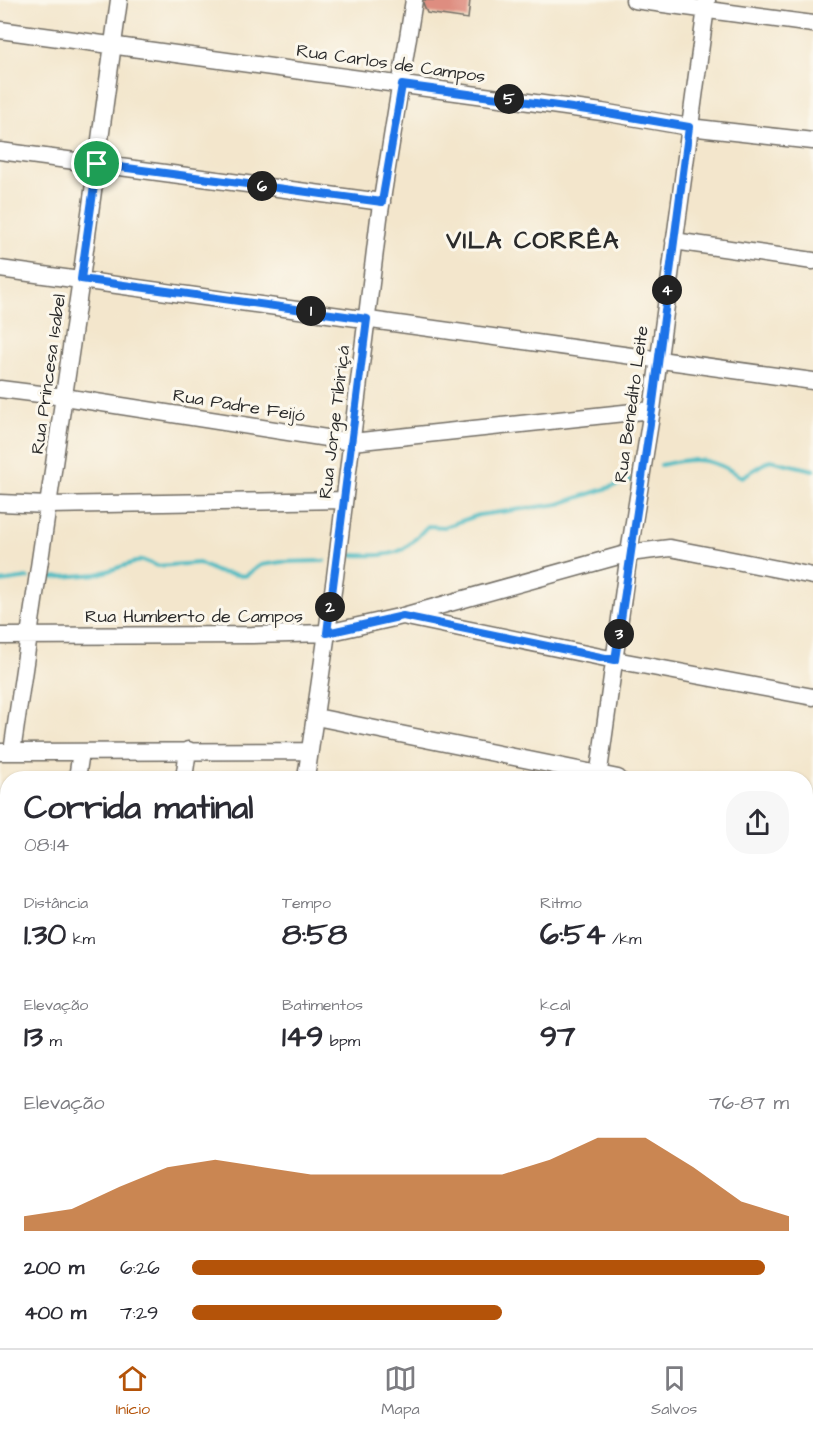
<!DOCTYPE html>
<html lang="pt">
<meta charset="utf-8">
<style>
:root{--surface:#fff;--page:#f7f7f7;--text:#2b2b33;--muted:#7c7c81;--line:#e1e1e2;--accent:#b45309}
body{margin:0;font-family:"Architects Daughter",sans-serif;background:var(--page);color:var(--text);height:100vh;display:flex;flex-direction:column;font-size:22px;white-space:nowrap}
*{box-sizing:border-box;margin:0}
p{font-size:20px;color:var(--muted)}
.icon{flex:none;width:33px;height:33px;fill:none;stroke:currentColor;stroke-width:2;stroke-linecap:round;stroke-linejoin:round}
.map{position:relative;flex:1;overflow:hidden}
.side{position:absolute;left:0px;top:771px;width:813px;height:578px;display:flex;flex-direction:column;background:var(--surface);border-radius:24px 24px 0 0;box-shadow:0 2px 4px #0004}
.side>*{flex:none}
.pin{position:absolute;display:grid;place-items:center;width:51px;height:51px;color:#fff;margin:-26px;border:3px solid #fff;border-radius:50%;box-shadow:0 2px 6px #0007}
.km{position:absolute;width:30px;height:30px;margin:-15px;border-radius:50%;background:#222;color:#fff;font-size:16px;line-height:30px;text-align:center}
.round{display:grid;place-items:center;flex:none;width:63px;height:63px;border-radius:24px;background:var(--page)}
.head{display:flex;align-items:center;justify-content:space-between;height:102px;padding:0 24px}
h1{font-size:33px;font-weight:700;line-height:45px}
.figures{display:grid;grid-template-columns:repeat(3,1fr);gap:9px;height:102px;padding:6px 24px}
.figures div{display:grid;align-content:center}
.figures b{font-size:30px;font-weight:700}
.figures small{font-size:16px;font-weight:400}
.figures p{font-size:16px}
.chart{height:168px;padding:12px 24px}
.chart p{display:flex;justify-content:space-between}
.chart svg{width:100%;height:108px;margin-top:6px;fill:var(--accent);opacity:.7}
ul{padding:0 24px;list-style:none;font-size:20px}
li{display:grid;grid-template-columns:96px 72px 1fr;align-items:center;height:45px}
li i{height:15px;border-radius:8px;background:var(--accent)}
.menu{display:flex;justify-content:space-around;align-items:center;height:84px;border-top:2px solid var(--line);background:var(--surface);font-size:16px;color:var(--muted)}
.menu a{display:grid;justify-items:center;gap:3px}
.menu .active{color:var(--accent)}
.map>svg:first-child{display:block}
.green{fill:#aada88;stroke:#6a825a;stroke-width:1.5}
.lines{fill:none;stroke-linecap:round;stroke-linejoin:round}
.stream{stroke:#4dbbc2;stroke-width:4}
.building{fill:#de8d80}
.minor-casing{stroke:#716c63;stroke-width:19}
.minor{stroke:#fff;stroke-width:16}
.route-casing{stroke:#fff;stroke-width:12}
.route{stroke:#1a73e8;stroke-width:8}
.labels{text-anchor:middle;stroke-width:6;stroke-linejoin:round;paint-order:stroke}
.street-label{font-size:18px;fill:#2b2b2b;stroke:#fbf7ec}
.district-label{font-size:24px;font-weight:bold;letter-spacing:1.5px;fill:#2b2b2b;stroke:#fbf7ec}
</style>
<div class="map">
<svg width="813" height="1348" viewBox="0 0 813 1348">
<rect width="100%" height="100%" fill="#fbf7ec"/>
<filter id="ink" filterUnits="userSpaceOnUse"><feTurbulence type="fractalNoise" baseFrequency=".0167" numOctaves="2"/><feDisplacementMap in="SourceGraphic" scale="12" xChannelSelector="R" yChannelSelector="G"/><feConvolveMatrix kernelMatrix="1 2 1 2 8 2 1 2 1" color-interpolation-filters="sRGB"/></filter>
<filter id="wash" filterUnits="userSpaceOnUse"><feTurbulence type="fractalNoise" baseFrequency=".008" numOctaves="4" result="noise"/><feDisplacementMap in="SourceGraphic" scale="24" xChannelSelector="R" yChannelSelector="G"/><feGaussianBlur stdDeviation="1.35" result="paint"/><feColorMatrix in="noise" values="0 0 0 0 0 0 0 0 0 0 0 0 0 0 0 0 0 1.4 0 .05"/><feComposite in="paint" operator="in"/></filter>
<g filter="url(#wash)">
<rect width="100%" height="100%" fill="#f3e6cc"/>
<path class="green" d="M 7,1227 L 7,1314 L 5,1315 L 0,1348 L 0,1228 Z"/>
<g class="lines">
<path class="stream" d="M 661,465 C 696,456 711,458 742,477 L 770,460 L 813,470
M 351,555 C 366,555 385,557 399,551 C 411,546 419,534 428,526 L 444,527 L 479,515 L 559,504 L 632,480
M 48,578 L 98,574 L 142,560 L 157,566 L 199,563 L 217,572 L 245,576 L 261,565 L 282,562 L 324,561
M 0,582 L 28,578"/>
</g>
<g id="blocks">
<path class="building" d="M 422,0 L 470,0 L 468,19 L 427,13 Z
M 57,1341 L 75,1341 L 69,1348 L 51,1348 Z"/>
</g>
</g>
<g filter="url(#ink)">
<use href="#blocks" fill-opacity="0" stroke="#716c63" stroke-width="1.5"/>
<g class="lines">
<g class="minor-casing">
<path id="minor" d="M 634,0 L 813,24
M 0,30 L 602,112 L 689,127 L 813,141
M 0,151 L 382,202
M 674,241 L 813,261
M 0,269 L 813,381
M 0,389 L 64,397 L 352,442 L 652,410
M 0,503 L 48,505 L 344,500
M 407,617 L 615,660 L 813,697
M 0,636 L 252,635 L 327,633 L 403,616 L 629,553 L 670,548 L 813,576
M 316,717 L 618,778
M 0,752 L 309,751
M 12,752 L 81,279 L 119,0
M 77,778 L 81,752
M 184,778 L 188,750
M 306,778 L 335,577 L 379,218 L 414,0
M 598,778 L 629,553 L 652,410 L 707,0
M 806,816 L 813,818
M 0,915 L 8,917
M 806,934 L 813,936
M 806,1047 L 813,1049
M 0,1056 L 8,1057
M 0,1218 L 8,1216
M 806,1221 L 813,1174
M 806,1281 L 813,1277
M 132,1348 L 133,1341
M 662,1348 L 664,1341"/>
</g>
<use href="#minor" class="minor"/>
</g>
</g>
<g class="lines" filter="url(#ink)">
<g class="route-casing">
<path id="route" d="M 402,85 L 602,112 L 689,127 L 652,410 L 615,660 L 403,616 L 327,633 L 367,319 L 81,279 L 97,164 L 382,202 Z"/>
</g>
<use href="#route" class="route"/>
</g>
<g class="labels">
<g class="street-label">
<text transform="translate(391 63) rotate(8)" y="6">Rua Carlos de Campos</text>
<text transform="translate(48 374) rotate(-82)" y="6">Rua Princesa Isabel</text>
<text transform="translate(631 404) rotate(-82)" y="6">Rua Benedito Leite</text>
<text transform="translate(239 405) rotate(9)" y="6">Rua Padre Feijó</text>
<text transform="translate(334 422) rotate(-83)" y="6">Rua Jorge Tibiriçá</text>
<text x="194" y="622">Rua Humberto de Campos</text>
</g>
<g class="district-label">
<text x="533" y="248">VILA CORRÊA</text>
</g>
</g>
</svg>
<div class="pin" style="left:97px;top:164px;background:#1e9e55"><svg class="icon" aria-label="arrive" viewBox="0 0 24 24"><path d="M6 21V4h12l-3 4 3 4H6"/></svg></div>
<b class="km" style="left:311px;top:311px">1</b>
<b class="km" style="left:330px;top:607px">2</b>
<b class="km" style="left:619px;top:634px">3</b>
<b class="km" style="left:667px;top:290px">4</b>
<b class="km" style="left:509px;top:99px">5</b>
<b class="km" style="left:262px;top:186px">6</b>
<section class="side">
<div class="head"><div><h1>Corrida matinal</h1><p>08:14</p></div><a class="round"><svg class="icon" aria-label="share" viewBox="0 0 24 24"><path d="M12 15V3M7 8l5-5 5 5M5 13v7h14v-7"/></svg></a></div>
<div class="figures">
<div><p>Distância</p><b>1.30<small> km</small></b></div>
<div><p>Tempo</p><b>8:58</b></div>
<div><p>Ritmo</p><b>6:54<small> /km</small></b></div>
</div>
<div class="figures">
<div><p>Elevação</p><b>13<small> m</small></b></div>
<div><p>Batimentos</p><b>149<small> bpm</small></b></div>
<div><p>kcal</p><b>97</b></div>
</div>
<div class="chart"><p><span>Elevação</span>76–87 m</p>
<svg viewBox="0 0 160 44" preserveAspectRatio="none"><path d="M0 44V38L10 35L20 26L30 18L40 15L50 18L60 21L70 21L80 21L90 21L100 21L110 15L120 6L130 6L140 18L150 32L160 38V44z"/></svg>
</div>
<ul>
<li><b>200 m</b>6:26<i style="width:96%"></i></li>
<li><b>400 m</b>7:29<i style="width:52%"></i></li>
</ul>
</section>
</div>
<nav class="menu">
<a class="active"><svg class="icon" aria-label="home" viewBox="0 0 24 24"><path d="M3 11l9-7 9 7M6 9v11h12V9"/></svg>Início</a>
<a><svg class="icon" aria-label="map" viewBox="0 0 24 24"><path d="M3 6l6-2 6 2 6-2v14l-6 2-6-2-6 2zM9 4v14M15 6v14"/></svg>Mapa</a>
<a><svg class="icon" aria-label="saved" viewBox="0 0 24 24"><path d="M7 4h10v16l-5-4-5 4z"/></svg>Salvos</a>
</nav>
